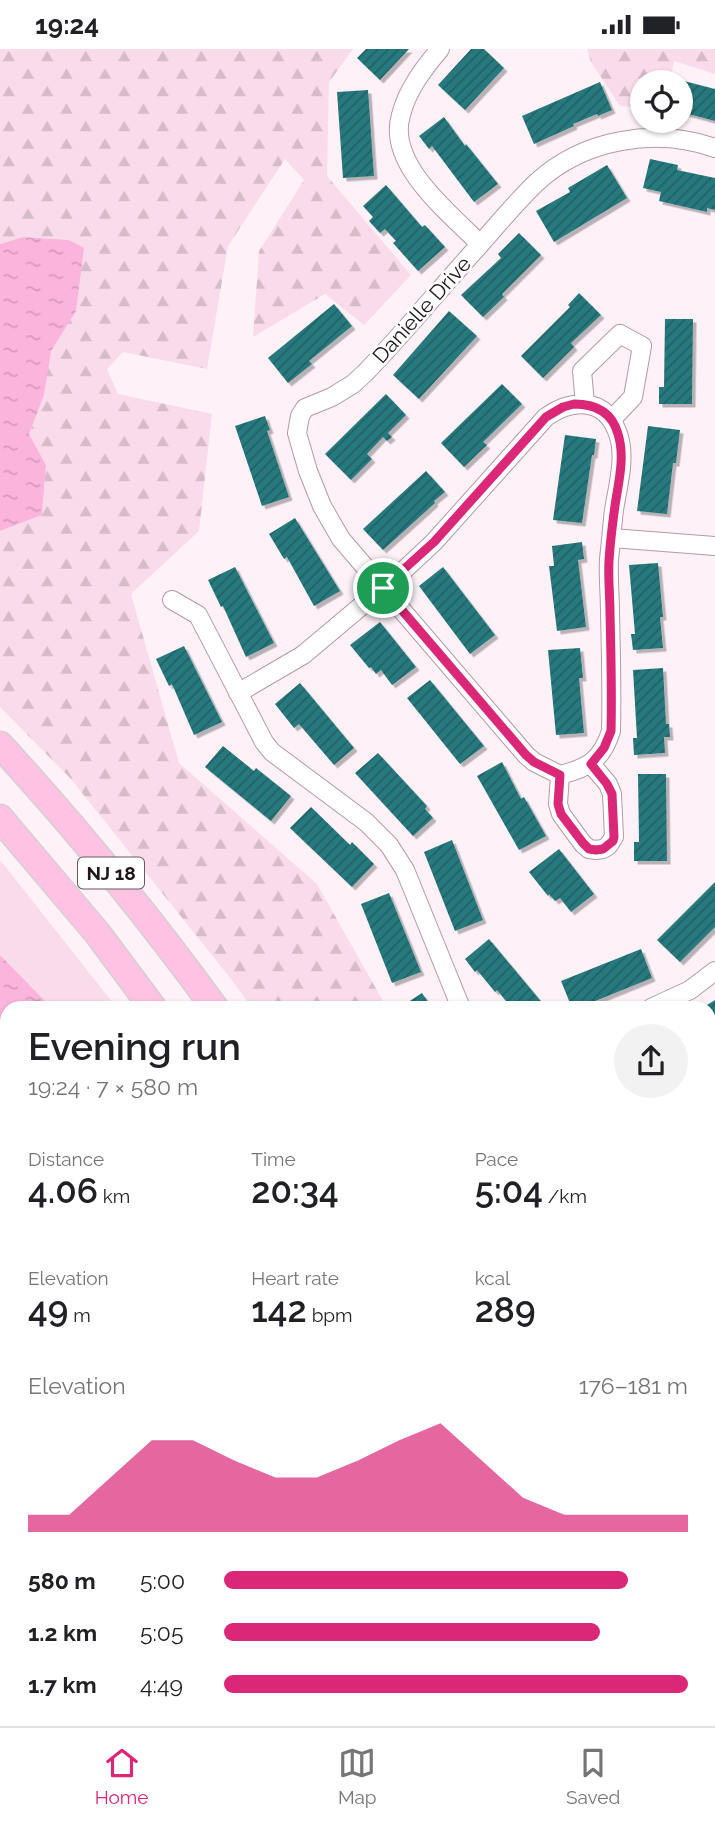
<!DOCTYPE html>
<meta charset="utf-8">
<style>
:root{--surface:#fff;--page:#f2f2f2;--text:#202124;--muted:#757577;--line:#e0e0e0;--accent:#db2777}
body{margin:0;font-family:Raleway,sans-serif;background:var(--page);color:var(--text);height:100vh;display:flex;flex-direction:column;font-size:26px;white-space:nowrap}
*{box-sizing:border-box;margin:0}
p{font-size:23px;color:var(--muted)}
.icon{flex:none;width:38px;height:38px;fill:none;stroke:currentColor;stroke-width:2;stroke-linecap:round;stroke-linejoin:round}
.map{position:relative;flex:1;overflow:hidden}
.details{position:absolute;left:0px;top:952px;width:716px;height:726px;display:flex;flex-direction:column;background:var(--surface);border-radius:21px 21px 0 0;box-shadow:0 2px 5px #0004}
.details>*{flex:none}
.buttons{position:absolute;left:630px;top:21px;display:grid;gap:14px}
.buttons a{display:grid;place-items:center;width:63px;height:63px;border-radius:50%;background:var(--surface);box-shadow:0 2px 5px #0004;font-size:35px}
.pin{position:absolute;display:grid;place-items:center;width:60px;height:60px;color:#fff;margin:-30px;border:4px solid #fff;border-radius:50%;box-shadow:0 2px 7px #0007}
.round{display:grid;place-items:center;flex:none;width:74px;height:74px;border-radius:37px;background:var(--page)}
.headline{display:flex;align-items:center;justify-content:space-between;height:119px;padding:0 28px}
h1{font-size:38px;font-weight:600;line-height:52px}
.stats{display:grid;grid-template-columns:repeat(3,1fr);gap:10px;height:119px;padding:7px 28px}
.stats div{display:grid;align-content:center}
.stats b{font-size:35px;font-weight:600}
.stats small{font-size:19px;font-weight:400}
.stats p{font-size:19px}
.chart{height:196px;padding:14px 28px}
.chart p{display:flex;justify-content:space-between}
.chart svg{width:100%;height:126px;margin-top:7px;fill:var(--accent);opacity:.7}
ul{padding:0 28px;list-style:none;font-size:23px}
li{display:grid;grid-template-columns:112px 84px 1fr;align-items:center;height:52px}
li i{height:18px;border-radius:9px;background:var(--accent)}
.status{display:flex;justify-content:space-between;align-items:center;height:49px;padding:0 35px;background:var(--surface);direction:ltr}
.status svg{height:19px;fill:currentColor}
.tabs{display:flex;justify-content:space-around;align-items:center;height:98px;border-top:2px solid var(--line);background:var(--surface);font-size:19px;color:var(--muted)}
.tabs a{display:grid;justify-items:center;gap:4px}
.tabs .on{color:var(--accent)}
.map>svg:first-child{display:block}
.green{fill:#fadbeb}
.forest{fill:url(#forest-firs)}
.wetland{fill:url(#wetland-marsh)}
.water{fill:url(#water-ripples)}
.building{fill:url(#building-hatch);filter:url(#shadow)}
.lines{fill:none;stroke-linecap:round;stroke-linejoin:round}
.minor-casing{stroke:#b598a7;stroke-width:20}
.highway-casing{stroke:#d2d0d1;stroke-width:29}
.minor{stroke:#fff;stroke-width:18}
.highway{stroke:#ffc2e3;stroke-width:26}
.route-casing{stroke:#fff;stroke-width:14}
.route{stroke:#db2777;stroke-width:9}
.labels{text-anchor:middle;stroke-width:5;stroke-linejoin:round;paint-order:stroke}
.shield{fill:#fff;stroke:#625b5f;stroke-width:2}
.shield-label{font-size:19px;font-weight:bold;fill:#1f151a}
.street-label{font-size:21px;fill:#1f151a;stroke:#fff}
</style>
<div class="status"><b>19:24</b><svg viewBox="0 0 49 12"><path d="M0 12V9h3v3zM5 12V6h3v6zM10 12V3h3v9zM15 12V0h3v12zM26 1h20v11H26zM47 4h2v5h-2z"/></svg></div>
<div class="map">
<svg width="715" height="1677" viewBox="0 0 715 1677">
<defs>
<pattern id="forest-firs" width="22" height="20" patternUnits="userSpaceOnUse" patternTransform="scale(1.75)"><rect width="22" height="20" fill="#fadbeb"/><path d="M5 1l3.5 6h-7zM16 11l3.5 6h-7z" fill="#d6bbc9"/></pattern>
<pattern id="wetland-marsh" width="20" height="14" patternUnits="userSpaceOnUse" patternTransform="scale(1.75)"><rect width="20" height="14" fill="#fadbeb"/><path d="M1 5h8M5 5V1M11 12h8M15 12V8" fill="none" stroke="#d6bbc9"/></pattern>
<pattern id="water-ripples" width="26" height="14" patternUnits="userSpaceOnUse" patternTransform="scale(1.75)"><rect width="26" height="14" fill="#fbb4db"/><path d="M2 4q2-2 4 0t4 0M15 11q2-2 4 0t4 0" fill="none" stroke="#d79abb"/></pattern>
<pattern id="building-hatch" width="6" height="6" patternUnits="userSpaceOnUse" patternTransform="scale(1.75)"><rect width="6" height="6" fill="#27797d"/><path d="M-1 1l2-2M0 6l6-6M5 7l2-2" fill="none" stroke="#216266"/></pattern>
<filter id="shadow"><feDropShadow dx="3.5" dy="3.5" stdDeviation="0" flood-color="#0004"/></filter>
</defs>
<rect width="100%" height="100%" fill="#fef2f8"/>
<path class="green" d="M 0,812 L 8,821 L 117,959 L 52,959 L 0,906 Z
M 0,1017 L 7,1024 L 7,1106 L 0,1101 Z"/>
<path class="forest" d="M 0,0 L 353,0 L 329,33 L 327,127 L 411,226 L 364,276 L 325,245 L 253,288 L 259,202 L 304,131 L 285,110 L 228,197 L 207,320 L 123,303 L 107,320 L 118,345 L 212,365 L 199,482 L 131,545 L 179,714 L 317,835 L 387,959 L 252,959 L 231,930 L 70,729 L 0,658 L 0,482 L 42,466 L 46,416 L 29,385 L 44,346 L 50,302 L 76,262 L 69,191 L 23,188 L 0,195 Z
M 587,0 L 715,0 L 715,25 L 674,12 L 670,33 L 642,33 L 642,59 L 620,57 L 591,13 Z
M 715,1007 L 715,1592 L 709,1584 L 709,1010 Z
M 0,1101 L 7,1106 L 7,1237 L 0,1233 Z"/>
<path class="wetland" d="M 0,1233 L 7,1237 L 7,1671 L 631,1671 L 634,1675 L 572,1677 L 0,1677 Z"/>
<path class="water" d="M 23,188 L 69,191 L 84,199 L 76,262 L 51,302 L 44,346 L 29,385 L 46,416 L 42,466 L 0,482 L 0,195 Z
M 0,906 L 52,959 L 7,959 L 7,1024 L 0,1017 Z"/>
<path class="building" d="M 366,0 L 409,0 L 380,31 L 357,9 Z
M 471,0 L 484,0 L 504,19 L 465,61 L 438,36 Z
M 684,32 L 715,40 L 715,72 L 681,63 L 681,45 Z
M 600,33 L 612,61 L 598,67 L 597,65 L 573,75 L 574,77 L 534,95 L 522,67 Z
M 368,41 L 374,127 L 343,129 L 337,43 Z
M 444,68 L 465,97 L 466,95 L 498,135 L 474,153 L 432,97 L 429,100 L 419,87 Z
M 650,110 L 678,116 L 677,121 L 715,129 L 715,161 L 707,159 L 707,163 L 659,152 L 661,143 L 643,139 Z
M 607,116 L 627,149 L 554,193 L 536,162 L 570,143 L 568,139 Z
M 386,136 L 422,178 L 425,176 L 445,198 L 418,222 L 393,194 L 396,192 L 385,180 L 380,184 L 369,172 L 373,168 L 363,157 Z
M 519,184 L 541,206 L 502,245 L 504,248 L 483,268 L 461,246 L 501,209 L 498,205 Z
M 579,244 L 601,266 L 571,294 L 574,298 L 543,329 L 521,307 L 570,258 L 568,256 Z
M 334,255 L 352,277 L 309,312 L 312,315 L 288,334 L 268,309 Z
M 449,262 L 477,287 L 419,350 L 393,326 Z
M 665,270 L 693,270 L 692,355 L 659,355 L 659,338 L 664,338 Z
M 502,335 L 522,355 L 483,393 L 487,396 L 464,418 L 441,394 Z
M 386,345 L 406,366 L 388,384 L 392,388 L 387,392 L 383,388 L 367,405 L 372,410 L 351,431 L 325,405 Z
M 265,367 L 270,381 L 267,382 L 289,448 L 262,457 L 235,377 Z
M 648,377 L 680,381 L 676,414 L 673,414 L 667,465 L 637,462 Z
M 565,386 L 596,390 L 594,406 L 592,406 L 582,474 L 553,471 Z
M 426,422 L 445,443 L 434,452 L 435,454 L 383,501 L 363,480 Z
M 295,469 L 340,542 L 314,557 L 287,508 L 284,510 L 269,485 Z
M 582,493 L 584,510 L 578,511 L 586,578 L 557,582 L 549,517 L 554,517 L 552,497 Z
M 658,514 L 663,568 L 660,568 L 663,599 L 633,601 L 631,585 L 635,585 L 629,516 Z
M 235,518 L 274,594 L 246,608 L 223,557 L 221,558 L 208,531 Z
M 443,518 L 495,586 L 470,605 L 419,537 Z
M 380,573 L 416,618 L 392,636 L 381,621 L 376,625 L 371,618 L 369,619 L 350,596 Z
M 184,597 L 222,673 L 194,686 L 172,635 L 169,637 L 156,610 Z
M 580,599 L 583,629 L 579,629 L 584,684 L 556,686 L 548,601 Z
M 663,619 L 666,675 L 669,675 L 670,688 L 664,688 L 665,704 L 634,706 L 633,689 L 637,689 L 633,621 Z
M 430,631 L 484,697 L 460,715 L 407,649 Z
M 300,634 L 354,699 L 334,716 L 299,675 L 294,679 L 275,655 Z
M 223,697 L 254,722 L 256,719 L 291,747 L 271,772 L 205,718 Z
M 378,704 L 427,757 L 425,760 L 433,769 L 413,787 L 355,724 Z
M 502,713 L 521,750 L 524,748 L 546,787 L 519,801 L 477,727 Z
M 638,725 L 666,725 L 667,812 L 634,812 L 634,793 L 639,793 Z
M 311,758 L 350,796 L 352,793 L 374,815 L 352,838 L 290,779 Z
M 452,791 L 483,871 L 455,882 L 424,803 Z
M 559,800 L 594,845 L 571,863 L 560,849 L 555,852 L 549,845 L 548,847 L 529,823 Z
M 715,833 L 715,878 L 680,913 L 657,891 Z
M 389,844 L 421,923 L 392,934 L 361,855 Z
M 489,890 L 544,956 L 540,959 L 508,959 L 510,957 L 497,941 L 495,943 L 477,921 L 475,923 L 465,910 Z
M 641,900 L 652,929 L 578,959 L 572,959 L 561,932 Z
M 422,944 L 432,959 L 399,959 Z
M 715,951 L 715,985 L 709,989 L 709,959 L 702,959 Z"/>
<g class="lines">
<g class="minor-casing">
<path id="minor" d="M 440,0 C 424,19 407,41 401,66 C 386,115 450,164 480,195
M 585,355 L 582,322 L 620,285 L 642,297 L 633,348 L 612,370
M 612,489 L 715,497
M 172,551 L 198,566 L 264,693 L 272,703 L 366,773 L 389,796 L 405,821 L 461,959
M 238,644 L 303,606 L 403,522 L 434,493 L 546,368 C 571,350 604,348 617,382 C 627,406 618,436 614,461 C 612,477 611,494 609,510 C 608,527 610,546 610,564 C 611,603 612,643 611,682 C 602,711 588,719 560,726 L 534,713 L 526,706 L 341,490 L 322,457 L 308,422 L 297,384 L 300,367 L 305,359 L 332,348 L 353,335 L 365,324 C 403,285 438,242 475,201 C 495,179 514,155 536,134 C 583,90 655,78 715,99
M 560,726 L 558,755 L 561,765 L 583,795 L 589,800 L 596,801 L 603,800 L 608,797 L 614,788 L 612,745 L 608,735 L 591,715
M 651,959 L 690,941 L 715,922"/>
</g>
<g class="highway-casing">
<path id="highway" d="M 0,696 C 77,780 148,867 215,959
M 0,769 L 98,885 L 153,959
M 709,1601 L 715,1609
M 709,1633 L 715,1642
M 649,1671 L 652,1677
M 672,1671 L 676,1677"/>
</g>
<use href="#minor" class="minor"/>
<use href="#highway" class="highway"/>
</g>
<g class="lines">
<g class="route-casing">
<path id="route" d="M 574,355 C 595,355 612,363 618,385 C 626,410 617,438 614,464 C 612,479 610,496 609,512 C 608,529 610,547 610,565 C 611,604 612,643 611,682 L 604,699 L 591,715 L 607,735 L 612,745 L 614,788 L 613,792 L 603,800 L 596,801 L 589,800 L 583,794 L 561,765 L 558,755 L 560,726 L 534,713 L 526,706 L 383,539 L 434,493 L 546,368 L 563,358 Z"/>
</g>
<use href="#route" class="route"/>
</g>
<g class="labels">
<rect class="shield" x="78" y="808.5" width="66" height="31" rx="5"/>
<g class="shield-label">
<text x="111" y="831">NJ 18</text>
</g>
<g class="street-label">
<text transform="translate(422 261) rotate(-48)" y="7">Danielle Drive</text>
</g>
</g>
</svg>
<div class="buttons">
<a><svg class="icon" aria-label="locate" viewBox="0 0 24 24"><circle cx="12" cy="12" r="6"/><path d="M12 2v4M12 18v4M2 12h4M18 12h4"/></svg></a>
</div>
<div class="pin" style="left:383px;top:539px;background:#1e9e55"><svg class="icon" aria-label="arrive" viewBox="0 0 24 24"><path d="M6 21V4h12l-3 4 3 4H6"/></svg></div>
<section class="details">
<div class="headline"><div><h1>Evening run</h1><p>19:24 · 7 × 580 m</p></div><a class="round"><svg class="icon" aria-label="share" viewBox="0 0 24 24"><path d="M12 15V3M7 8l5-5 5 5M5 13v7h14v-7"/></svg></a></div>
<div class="stats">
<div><p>Distance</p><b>4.06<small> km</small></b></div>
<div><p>Time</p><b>20:34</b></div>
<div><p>Pace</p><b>5:04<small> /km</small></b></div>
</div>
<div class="stats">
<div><p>Elevation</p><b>49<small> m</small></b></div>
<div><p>Heart rate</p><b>142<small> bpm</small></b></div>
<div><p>kcal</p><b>289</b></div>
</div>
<div class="chart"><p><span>Elevation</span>176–181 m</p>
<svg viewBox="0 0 160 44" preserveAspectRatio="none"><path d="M0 44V38L10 38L20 25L30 12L40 12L50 19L60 25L70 25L80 19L90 12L100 6L110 19L120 32L130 38L140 38L150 38L160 38V44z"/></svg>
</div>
<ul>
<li><b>580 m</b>5:00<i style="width:87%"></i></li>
<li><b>1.2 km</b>5:05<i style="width:81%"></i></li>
<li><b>1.7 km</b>4:49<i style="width:100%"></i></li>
</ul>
</section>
</div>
<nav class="tabs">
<a class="on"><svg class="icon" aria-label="home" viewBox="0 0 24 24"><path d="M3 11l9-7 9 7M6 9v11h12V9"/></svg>Home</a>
<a><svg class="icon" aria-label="map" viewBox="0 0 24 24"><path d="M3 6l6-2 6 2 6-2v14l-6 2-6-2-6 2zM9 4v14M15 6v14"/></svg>Map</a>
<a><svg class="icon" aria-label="saved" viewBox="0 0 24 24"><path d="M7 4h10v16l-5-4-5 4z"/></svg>Saved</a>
</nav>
